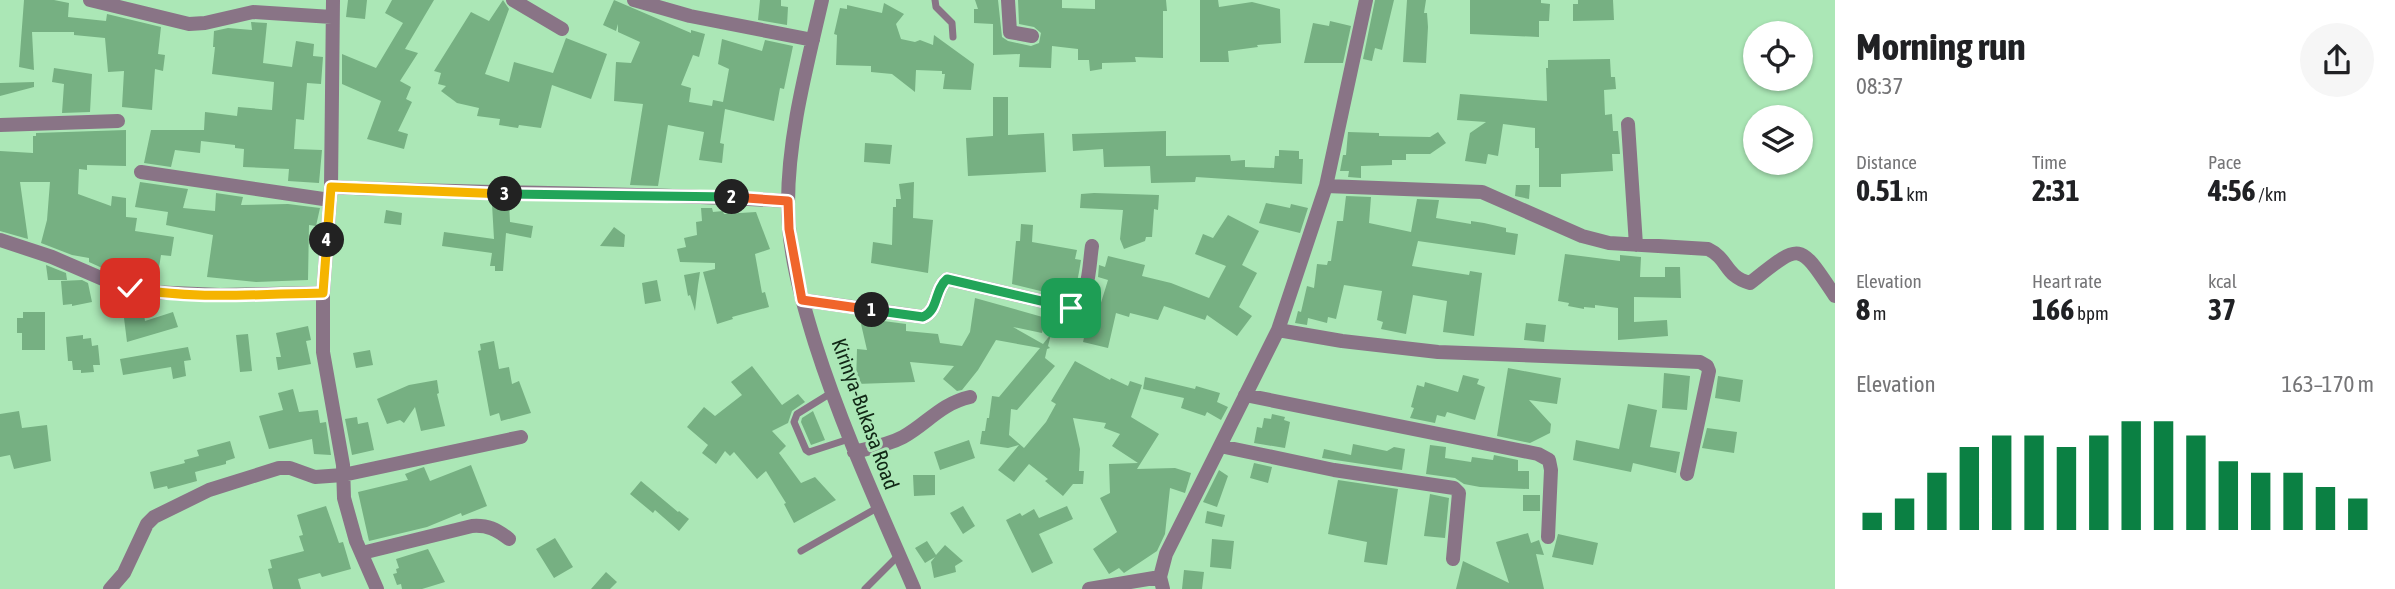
<!DOCTYPE html>
<meta charset="utf-8">
<style>
:root{--surface:#fff;--page:#f6f6f6;--text:#202124;--muted:#757577;--accent:#0b8043}
body{margin:0;font-family:"Asap Condensed",sans-serif;background:var(--page);color:var(--text);height:100vh;display:flex;flex-direction:column;font-size:26px;white-space:nowrap}
*{box-sizing:border-box;margin:0}
p{font-size:23px;color:var(--muted)}
.icon{flex:none;width:38px;height:38px;fill:none;stroke:currentColor;stroke-width:2;stroke-linecap:round;stroke-linejoin:round}
.map{position:relative;flex:1;overflow:hidden}
.drawer{display:flex;flex-direction:column;background:var(--surface);width:560px}
.drawer>*{flex:none}
.fabs{position:absolute;left:1743px;top:21px;display:grid;gap:14px}
.fabs a{display:grid;place-items:center;width:70px;height:70px;border-radius:50%;background:var(--surface);box-shadow:0 2px 5px #0004;font-size:35px}
.pin{position:absolute;display:grid;place-items:center;width:60px;height:60px;color:#fff;margin:-30px;border-radius:14px;box-shadow:0 4px 10px #0006}
.km{position:absolute;width:35px;height:35px;margin:-18px;border-radius:50%;background:#222;color:#fff;font-size:19px;line-height:35px;text-align:center}
.round{display:grid;place-items:center;flex:none;width:74px;height:74px;border-radius:37px;background:var(--page)}
.summary{display:flex;align-items:center;justify-content:space-between;height:119px;padding:0 21px}
h1{font-size:38px;font-weight:700;line-height:52px}
.stats{display:grid;grid-template-columns:repeat(3,1fr);gap:10px;height:119px;padding:7px 21px}
.stats div{display:grid;align-content:center}
.stats b{font-size:30px;font-weight:700}
.stats small{font-size:19px;font-weight:400}
.stats p{font-size:19px}
.chart{height:196px;padding:14px 21px}
.chart p{display:flex;justify-content:space-between}
.chart svg{width:100%;height:126px;margin-top:7px;stroke:var(--accent);stroke-width:6}
main{display:flex;flex:1;min-height:0}
.map>svg:first-child{display:block}
.building{fill:#76b082}
.lines{fill:none;stroke-linecap:round;stroke-linejoin:round}
.service{stroke:#897486;stroke-width:7}
.minor{stroke:#897486;stroke-width:14}
.split-1-casing{stroke:#fff;stroke-width:14}
.split-2-casing{stroke:#fff;stroke-width:14}
.split-3-casing{stroke:#fff;stroke-width:14}
.split-4-casing{stroke:#fff;stroke-width:14}
.split-5-casing{stroke:#fff;stroke-width:14}
.split-1{stroke:#22a559;stroke-width:9}
.split-2{stroke:#f0652b;stroke-width:9}
.split-3{stroke:#22a559;stroke-width:9}
.split-4{stroke:#f5b400;stroke-width:9}
.split-5{stroke:#f5b400;stroke-width:9}
.labels{text-anchor:middle;stroke-width:6;stroke-linejoin:round;paint-order:stroke}
.street-label{font-size:21px;fill:#112816;stroke:#abe7b6}
</style>
<main>
<div class="map">
<svg width="1835" height="589" viewBox="0 0 1835 589">
<rect width="100%" height="100%" fill="#abe7b6"/>
<path class="building" d="M 24,0 L 54,0 L 69,3 L 68,17 L 106,21 L 107,14 L 161,27 L 158,54 L 165,55 L 163,71 L 155,69 L 152,110 L 122,107 L 124,71 L 108,72 L 105,38 L 74,35 L 74,32 L 32,32 L 34,70 L 19,67 Z
M 348,0 L 367,0 L 365,19 L 346,17 Z
M 392,0 L 434,0 L 405,49 L 418,53 L 400,81 L 411,87 L 406,99 L 412,102 L 398,131 L 408,134 L 404,149 L 367,139 L 381,101 L 342,84 L 342,54 L 376,68 L 403,23 L 385,13 Z
M 503,0 L 509,9 L 485,74 L 509,82 L 514,62 L 553,73 L 566,38 L 607,54 L 591,99 L 552,85 L 541,128 L 519,125 L 518,128 L 499,125 L 500,119 L 477,116 L 479,108 L 457,103 L 441,91 L 446,86 L 438,84 L 441,73 L 434,71 L 471,12 L 489,21 Z
M 614,0 L 691,33 L 691,30 L 705,34 L 699,57 L 693,55 L 681,85 L 691,88 L 689,102 L 712,106 L 713,100 L 723,102 L 729,69 L 718,64 L 722,39 L 762,51 L 765,40 L 793,46 L 784,89 L 780,88 L 774,121 L 725,109 L 720,143 L 724,144 L 722,163 L 699,160 L 704,132 L 668,125 L 658,186 L 630,185 L 643,104 L 614,101 L 616,62 L 631,63 L 640,42 L 618,32 L 618,24 L 616,31 L 603,25 Z
M 760,0 L 781,0 L 781,6 L 788,7 L 787,25 L 758,20 Z
M 975,0 L 998,0 L 1002,37 L 1008,41 L 1031,46 L 1039,43 L 1041,33 L 1034,27 L 1019,24 L 1018,0 L 1062,0 L 1062,8 L 1095,9 L 1095,0 L 1166,0 L 1167,11 L 1163,11 L 1163,58 L 1135,57 L 1136,62 L 1102,63 L 1102,69 L 1090,71 L 1089,60 L 1078,60 L 1078,49 L 1052,46 L 1051,68 L 1019,67 L 1020,54 L 993,55 L 993,24 L 974,23 L 974,9 L 978,9 Z
M 1200,0 L 1218,0 L 1219,7 L 1252,2 L 1280,9 L 1281,43 L 1257,45 L 1258,47 L 1228,51 L 1229,62 L 1200,62 Z
M 1375,0 L 1394,0 L 1382,50 L 1375,48 L 1372,61 L 1363,59 Z
M 1407,0 L 1426,0 L 1424,13 L 1427,13 L 1428,27 L 1426,63 L 1403,62 Z
M 1470,0 L 1541,0 L 1541,3 L 1550,4 L 1549,21 L 1539,21 L 1539,37 L 1470,34 Z
M 1578,0 L 1613,0 L 1614,20 L 1573,21 L 1573,4 L 1578,4 Z
M 884,3 L 904,14 L 896,24 L 901,39 L 915,42 L 920,40 L 933,45 L 934,35 L 974,64 L 971,90 L 943,89 L 945,74 L 942,74 L 942,71 L 916,70 L 915,92 L 892,74 L 871,72 L 871,66 L 836,65 L 837,35 L 834,34 L 840,8 L 847,9 L 847,5 L 882,13 Z
M 1330,21 L 1351,26 L 1343,63 L 1304,63 L 1313,23 L 1329,26 Z
M 251,22 L 267,23 L 263,63 L 292,67 L 296,41 L 314,44 L 313,56 L 323,57 L 321,84 L 307,83 L 304,120 L 296,119 L 294,149 L 322,150 L 319,183 L 288,181 L 289,169 L 243,167 L 244,149 L 235,148 L 235,145 L 201,141 L 200,153 L 175,150 L 171,167 L 144,163 L 151,130 L 204,130 L 205,112 L 237,116 L 238,107 L 272,110 L 274,82 L 212,74 L 215,47 L 213,47 L 214,31 L 228,28 L 252,30 Z
M 1610,59 L 1611,77 L 1615,77 L 1616,89 L 1604,90 L 1605,115 L 1612,114 L 1613,131 L 1618,131 L 1620,154 L 1612,154 L 1613,171 L 1561,174 L 1561,187 L 1539,187 L 1539,148 L 1535,148 L 1535,128 L 1503,124 L 1498,156 L 1488,154 L 1486,164 L 1465,161 L 1470,133 L 1486,122 L 1457,120 L 1460,94 L 1547,101 L 1546,68 L 1548,68 L 1548,60 Z
M 54,68 L 92,74 L 90,112 L 62,113 L 64,84 L 52,82 Z
M 34,82 L 34,87 L 0,96 L 0,83 Z
M 993,97 L 1008,97 L 1008,135 L 1044,133 L 1046,172 L 968,176 L 966,138 L 993,136 Z
M 126,130 L 126,166 L 87,165 L 87,170 L 79,169 L 78,194 L 111,206 L 112,196 L 126,198 L 126,217 L 137,218 L 135,231 L 174,237 L 171,256 L 161,255 L 157,280 L 139,277 L 139,279 L 123,275 L 123,273 L 111,272 L 89,262 L 89,258 L 72,255 L 41,243 L 47,220 L 50,182 L 20,182 L 28,239 L 0,231 L 0,151 L 33,153 L 33,136 L 36,136 L 36,133 Z
M 1166,131 L 1166,156 L 1230,155 L 1231,161 L 1245,160 L 1245,167 L 1274,168 L 1275,156 L 1279,156 L 1279,150 L 1299,151 L 1299,159 L 1303,159 L 1302,184 L 1196,177 L 1195,182 L 1151,183 L 1150,166 L 1104,167 L 1103,149 L 1073,151 L 1072,134 Z
M 1348,132 L 1379,133 L 1379,136 L 1430,137 L 1438,132 L 1446,143 L 1430,154 L 1406,154 L 1406,160 L 1392,160 L 1392,165 L 1361,166 L 1361,178 L 1348,177 L 1349,171 L 1340,171 L 1343,155 L 1346,155 Z
M 865,143 L 892,145 L 890,164 L 864,162 Z
M 140,182 L 188,189 L 183,208 L 215,211 L 216,193 L 243,197 L 241,205 L 288,204 L 320,208 L 316,226 L 309,225 L 308,280 L 256,282 L 207,277 L 213,235 L 166,225 L 168,212 L 135,207 Z
M 914,182 L 913,218 L 933,220 L 928,273 L 871,263 L 873,242 L 892,245 L 893,207 L 896,207 L 896,199 L 901,199 L 899,184 Z
M 1516,185 L 1530,185 L 1529,199 L 1515,196 Z
M 1094,193 L 1159,195 L 1158,210 L 1154,209 L 1152,237 L 1146,237 L 1145,241 L 1124,249 L 1120,239 L 1123,210 L 1080,208 L 1081,194 Z
M 1346,196 L 1371,197 L 1369,223 L 1411,232 L 1417,199 L 1439,200 L 1436,218 L 1471,224 L 1471,221 L 1484,223 L 1506,228 L 1506,232 L 1518,234 L 1515,255 L 1418,241 L 1412,266 L 1469,275 L 1470,271 L 1482,273 L 1474,336 L 1443,332 L 1447,301 L 1413,295 L 1406,334 L 1381,329 L 1383,322 L 1377,320 L 1382,291 L 1344,285 L 1336,319 L 1328,317 L 1327,323 L 1308,318 L 1307,325 L 1295,323 L 1298,311 L 1301,312 L 1307,286 L 1314,288 L 1317,264 L 1327,265 L 1328,261 L 1331,261 L 1337,221 L 1343,221 Z
M 509,203 L 510,222 L 533,226 L 531,238 L 506,233 L 503,271 L 495,271 L 495,266 L 490,266 L 492,253 L 442,246 L 444,232 L 494,239 L 492,204 Z
M 1266,203 L 1290,208 L 1291,204 L 1308,208 L 1300,233 L 1259,223 Z
M 701,208 L 712,208 L 713,212 L 723,211 L 724,214 L 756,212 L 770,249 L 755,254 L 762,293 L 765,292 L 769,307 L 732,317 L 733,319 L 717,324 L 703,272 L 715,269 L 715,263 L 680,262 L 677,249 L 686,247 L 684,238 L 697,235 L 696,222 L 702,221 Z
M 386,210 L 402,213 L 401,225 L 384,223 Z
M 1228,215 L 1259,231 L 1242,265 L 1257,273 L 1239,307 L 1252,316 L 1237,336 L 1207,315 L 1205,320 L 1164,306 L 1158,320 L 1130,313 L 1129,317 L 1116,313 L 1108,348 L 1083,342 L 1088,320 L 1095,322 L 1108,280 L 1098,277 L 1099,265 L 1105,267 L 1108,256 L 1145,265 L 1142,276 L 1171,283 L 1209,298 L 1226,266 L 1195,254 L 1203,234 L 1213,238 Z
M 1021,224 L 1033,225 L 1032,242 L 1077,250 L 1075,259 L 1081,260 L 1079,272 L 1076,287 L 1069,298 L 1012,284 L 1016,241 L 1020,241 Z
M 614,227 L 625,235 L 624,247 L 600,246 Z
M 1565,254 L 1620,261 L 1620,255 L 1641,257 L 1640,277 L 1665,277 L 1665,267 L 1680,267 L 1681,298 L 1634,297 L 1634,322 L 1667,320 L 1668,336 L 1618,340 L 1618,308 L 1595,305 L 1595,308 L 1584,307 L 1584,309 L 1568,306 L 1569,303 L 1558,301 Z
M 46,265 L 66,273 L 67,280 L 48,280 Z
M 700,272 L 698,285 L 695,311 L 690,295 L 688,296 L 684,275 Z
M 82,280 L 88,283 L 92,302 L 72,306 L 72,304 L 63,305 L 61,281 Z
M 657,280 L 661,301 L 645,304 L 642,283 Z
M 975,298 L 1046,318 L 1042,333 L 1013,327 L 1043,344 L 1051,334 L 1048,346 L 1050,348 L 1047,349 L 1045,358 L 1055,366 L 1017,410 L 1011,409 L 1009,435 L 1024,448 L 1046,422 L 1056,404 L 1051,401 L 1075,361 L 1110,380 L 1111,378 L 1128,386 L 1130,381 L 1142,385 L 1131,417 L 1159,434 L 1137,469 L 1175,468 L 1191,473 L 1185,493 L 1170,488 L 1165,534 L 1157,551 L 1124,573 L 1119,568 L 1109,574 L 1093,549 L 1117,532 L 1100,498 L 1110,493 L 1109,464 L 1138,463 L 1112,446 L 1120,434 L 1104,428 L 1106,423 L 1073,418 L 1080,449 L 1079,471 L 1084,471 L 1083,484 L 1073,484 L 1063,496 L 1045,481 L 1048,479 L 1029,464 L 1014,482 L 998,470 L 1019,445 L 1008,448 L 980,444 L 982,431 L 985,431 L 987,418 L 989,418 L 992,396 L 999,397 L 1040,348 L 996,340 L 978,370 L 962,390 L 957,391 L 943,379 L 954,366 L 910,362 L 915,382 L 856,384 L 857,349 L 867,350 L 861,324 L 876,320 L 906,324 L 906,331 L 938,334 L 940,343 L 962,346 L 970,332 Z
M 142,300 L 145,321 L 173,312 L 178,327 L 127,342 L 122,302 Z
M 23,312 L 45,312 L 45,350 L 22,350 L 22,333 L 17,333 L 17,318 L 23,318 Z
M 1526,323 L 1546,325 L 1544,342 L 1524,340 Z
M 308,326 L 311,340 L 306,341 L 311,364 L 278,370 L 276,357 L 281,357 L 276,333 Z
M 248,334 L 252,371 L 240,372 L 236,335 Z
M 83,335 L 83,339 L 91,338 L 92,346 L 98,345 L 100,365 L 93,365 L 94,372 L 81,373 L 81,370 L 73,370 L 72,361 L 68,361 L 66,337 Z
M 494,341 L 499,369 L 509,367 L 512,384 L 519,381 L 531,413 L 501,421 L 499,413 L 490,416 L 478,351 L 481,350 L 480,344 Z
M 188,347 L 191,360 L 184,361 L 186,376 L 173,379 L 171,367 L 123,375 L 120,359 Z
M 370,350 L 373,365 L 356,368 L 353,353 Z
M 752,366 L 782,405 L 798,394 L 805,402 L 792,411 L 788,423 L 772,431 L 786,446 L 779,453 L 801,483 L 815,477 L 836,500 L 794,523 L 784,504 L 786,503 L 766,471 L 757,479 L 734,452 L 730,456 L 725,451 L 716,464 L 702,453 L 708,445 L 687,427 L 704,407 L 715,416 L 742,395 L 731,382 Z
M 1508,368 L 1561,378 L 1557,404 L 1529,400 L 1551,424 L 1550,433 L 1530,443 L 1497,436 Z
M 1664,373 L 1690,376 L 1687,410 L 1662,408 Z
M 1463,375 L 1479,379 L 1477,384 L 1485,387 L 1475,420 L 1447,412 L 1445,417 L 1437,415 L 1435,423 L 1410,418 L 1414,408 L 1411,407 L 1417,385 L 1424,387 L 1425,382 L 1458,392 Z
M 1718,376 L 1743,380 L 1740,402 L 1715,398 Z
M 1145,377 L 1195,389 L 1196,386 L 1220,393 L 1217,402 L 1228,407 L 1221,420 L 1207,412 L 1205,416 L 1181,408 L 1184,398 L 1143,389 Z
M 437,380 L 439,393 L 437,394 L 445,426 L 421,431 L 415,407 L 404,423 L 400,420 L 387,424 L 377,399 L 409,385 Z
M 293,389 L 299,412 L 318,410 L 320,423 L 326,422 L 331,455 L 314,454 L 312,439 L 269,449 L 259,416 L 283,410 L 278,393 Z
M 1628,404 L 1657,410 L 1650,447 L 1680,452 L 1676,473 L 1633,463 L 1631,472 L 1573,460 L 1576,440 L 1619,449 Z
M 19,411 L 22,428 L 47,425 L 51,461 L 14,469 L 10,455 L 0,457 L 0,414 Z
M 813,411 L 825,440 L 811,445 L 801,422 L 802,418 Z
M 1272,414 L 1285,417 L 1284,420 L 1290,422 L 1285,448 L 1254,443 L 1257,427 L 1262,428 L 1264,418 L 1271,419 Z
M 357,417 L 358,424 L 368,422 L 374,450 L 352,455 L 345,419 Z
M 1707,428 L 1737,432 L 1734,453 L 1702,448 Z
M 969,440 L 975,458 L 940,470 L 934,452 Z
M 230,441 L 235,458 L 226,461 L 226,464 L 195,472 L 197,481 L 168,489 L 167,486 L 154,489 L 150,472 L 185,463 L 184,460 L 199,456 L 197,450 Z
M 1353,444 L 1387,451 L 1394,447 L 1405,449 L 1402,470 L 1322,458 L 1324,449 L 1351,455 Z
M 1430,445 L 1446,447 L 1445,458 L 1471,462 L 1472,457 L 1493,460 L 1494,455 L 1518,460 L 1518,471 L 1529,471 L 1529,489 L 1480,487 L 1464,484 L 1455,478 L 1426,474 Z
M 1254,463 L 1272,467 L 1268,483 L 1250,478 Z
M 471,465 L 487,506 L 462,516 L 461,513 L 427,527 L 369,541 L 358,492 L 408,480 L 405,474 L 418,469 L 424,467 L 430,481 Z
M 1219,470 L 1228,476 L 1217,507 L 1203,502 Z
M 913,475 L 935,475 L 935,495 L 914,496 Z
M 1338,480 L 1398,489 L 1387,565 L 1364,562 L 1367,542 L 1328,534 Z
M 641,481 L 678,512 L 679,511 L 689,519 L 679,531 L 655,510 L 653,513 L 630,494 Z
M 1430,494 L 1449,498 L 1445,538 L 1424,536 Z
M 1523,495 L 1540,495 L 1540,511 L 1523,511 Z
M 326,506 L 339,543 L 343,542 L 351,569 L 322,577 L 320,573 L 298,579 L 301,589 L 273,589 L 268,569 L 272,568 L 270,560 L 304,551 L 299,536 L 303,535 L 297,515 Z
M 963,506 L 975,526 L 963,534 L 950,513 Z
M 1067,506 L 1073,519 L 1039,534 L 1053,563 L 1032,573 L 1006,520 L 1020,513 L 1022,516 L 1034,509 L 1039,518 Z
M 1207,511 L 1225,515 L 1222,527 L 1205,523 Z
M 1528,533 L 1531,543 L 1539,540 L 1544,555 L 1536,554 L 1544,589 L 1456,589 L 1463,561 L 1509,583 L 1496,542 Z
M 1558,534 L 1598,543 L 1593,565 L 1552,557 Z
M 555,538 L 573,567 L 554,578 L 536,549 Z
M 1212,539 L 1234,541 L 1231,569 L 1210,567 Z
M 927,541 L 936,555 L 945,545 L 963,561 L 955,566 L 956,572 L 934,578 L 931,562 L 935,557 L 925,563 L 915,548 Z
M 428,549 L 445,582 L 422,589 L 402,589 L 401,584 L 397,585 L 393,574 L 397,573 L 396,569 L 399,568 L 396,559 Z
M 1184,570 L 1204,572 L 1202,589 L 1182,589 Z
M 606,572 L 617,582 L 610,589 L 591,589 Z"/>
<g class="lines">
<path class="service" d="M 935,0 L 936,7 L 952,23 L 953,37
M 831,393 L 797,414 L 794,422 L 806,450 L 809,452 L 849,439
M 801,551 L 877,508
M 865,589 L 899,555"/>
<path class="minor" d="M 90,0 L 189,24 L 205,23 L 253,12 L 332,17
M 333,0 L 331,187 L 323,293 L 323,352 L 343,465 L 344,498 L 356,541 L 377,589
M 513,0 L 562,29
M 634,0 L 690,16 L 813,40
M 822,0 C 807,66 788,135 788,204 C 788,252 801,298 815,343 C 842,428 879,508 914,589
M 1008,0 L 1010,32 L 1032,36
M 1628,124 L 1636,245
M 0,125 L 118,121
M 141,172 L 330,200
M 1326,186 L 1482,192 L 1582,236 L 1609,243 L 1708,249 C 1729,259 1724,276 1750,283 C 1802,242 1798,241 1835,296
M 331,187 C 484,194 636,192 788,201
M 0,240 L 52,257 L 110,282 L 150,292 L 220,295 L 323,293
M 802,300 L 923,317 C 939,310 934,290 947,279 L 1071,308 C 1090,300 1089,264 1092,246
M 1278,330 L 1342,341 L 1438,352 L 1700,362 L 1707,366 L 1709,371 L 1687,474
M 1245,395 L 1538,454 L 1549,460 L 1551,470 L 1548,537
M 1220,446 L 1334,470 L 1454,488 L 1459,493 L 1453,559
M 854,452 C 870,448 888,445 903,437 C 928,423 940,404 970,397
M 362,553 L 472,526 C 488,525 496,529 509,539
M 110,589 L 124,573 L 147,524 L 154,517 L 209,490 L 279,468 L 290,468 L 315,477 L 343,475 L 521,437
M 1089,589 L 1160,577
M 1163,589 L 1160,577 L 1166,554 L 1278,330 L 1326,186 L 1366,0"/>
</g>
<g class="lines">
<g class="split-1-casing">
<path id="split-1" d="M 872,310 L 923,317 C 939,310 934,290 947,279 L 1071,308"/>
</g>
<g class="split-2-casing">
<path id="split-2" d="M 732,197 L 788,201 L 789,229 L 802,300 L 872,310"/>
</g>
<g class="split-3-casing">
<path id="split-3" d="M 505,194 L 732,197"/>
</g>
<g class="split-4-casing">
<path id="split-4" d="M 327,240 L 331,187 L 505,194"/>
</g>
<g class="split-5-casing">
<path id="split-5" d="M 130,288 C 192,300 259,294 323,293 L 327,240"/>
</g>
<use href="#split-1" class="split-1"/>
<use href="#split-2" class="split-2"/>
<use href="#split-3" class="split-3"/>
<use href="#split-4" class="split-4"/>
<use href="#split-5" class="split-5"/>
</g>
<g class="labels">
<g class="street-label">
<text transform="translate(865 414) rotate(70)" y="7">Kirinya-Bukasa Road</text>
</g>
</g>
</svg>
<div class="fabs">
<a><svg class="icon" aria-label="locate" viewBox="0 0 24 24"><circle cx="12" cy="12" r="6"/><path d="M12 2v4M12 18v4M2 12h4M18 12h4"/></svg></a>
<a><svg class="icon" aria-label="layers" viewBox="0 0 24 24"><path d="M12 4l9 5-9 5-9-5zM3 14l9 5 9-5"/></svg></a>
</div>
<div class="pin" style="left:1071px;top:308px;background:#1e9e55"><svg class="icon" aria-label="arrive" viewBox="0 0 24 24"><path d="M6 21V4h12l-3 4 3 4H6"/></svg></div>
<div class="pin" style="left:130px;top:288px;background:#d93025"><svg class="icon" aria-label="check" viewBox="0 0 24 24"><path d="M5 12l5 5 9-10"/></svg></div>
<b class="km" style="left:872px;top:310px">1</b>
<b class="km" style="left:732px;top:197px">2</b>
<b class="km" style="left:505px;top:194px">3</b>
<b class="km" style="left:327px;top:240px">4</b>
</div>
<section class="drawer">
<div class="summary"><div><h1>Morning run</h1><p>08:37</p></div><a class="round"><svg class="icon" aria-label="share" viewBox="0 0 24 24"><path d="M12 15V3M7 8l5-5 5 5M5 13v7h14v-7"/></svg></a></div>
<div class="stats">
<div><p>Distance</p><b>0.51<small> km</small></b></div>
<div><p>Time</p><b>2:31</b></div>
<div><p>Pace</p><b>4:56<small> /km</small></b></div>
</div>
<div class="stats">
<div><p>Elevation</p><b>8<small> m</small></b></div>
<div><p>Heart rate</p><b>166<small> bpm</small></b></div>
<div><p>kcal</p><b>37</b></div>
</div>
<div class="chart"><p><span>Elevation</span>163–170 m</p>
<svg viewBox="0 0 160 44" preserveAspectRatio="none"><path d="M5 44V38M15 44V33M25 44V24M35 44V15M45 44V11M55 44V11M65 44V15M75 44V11M85 44V6M95 44V6M105 44V11M115 44V20M125 44V24M135 44V24M145 44V29M155 44V33"/></svg>
</div>
</section>
</main>
